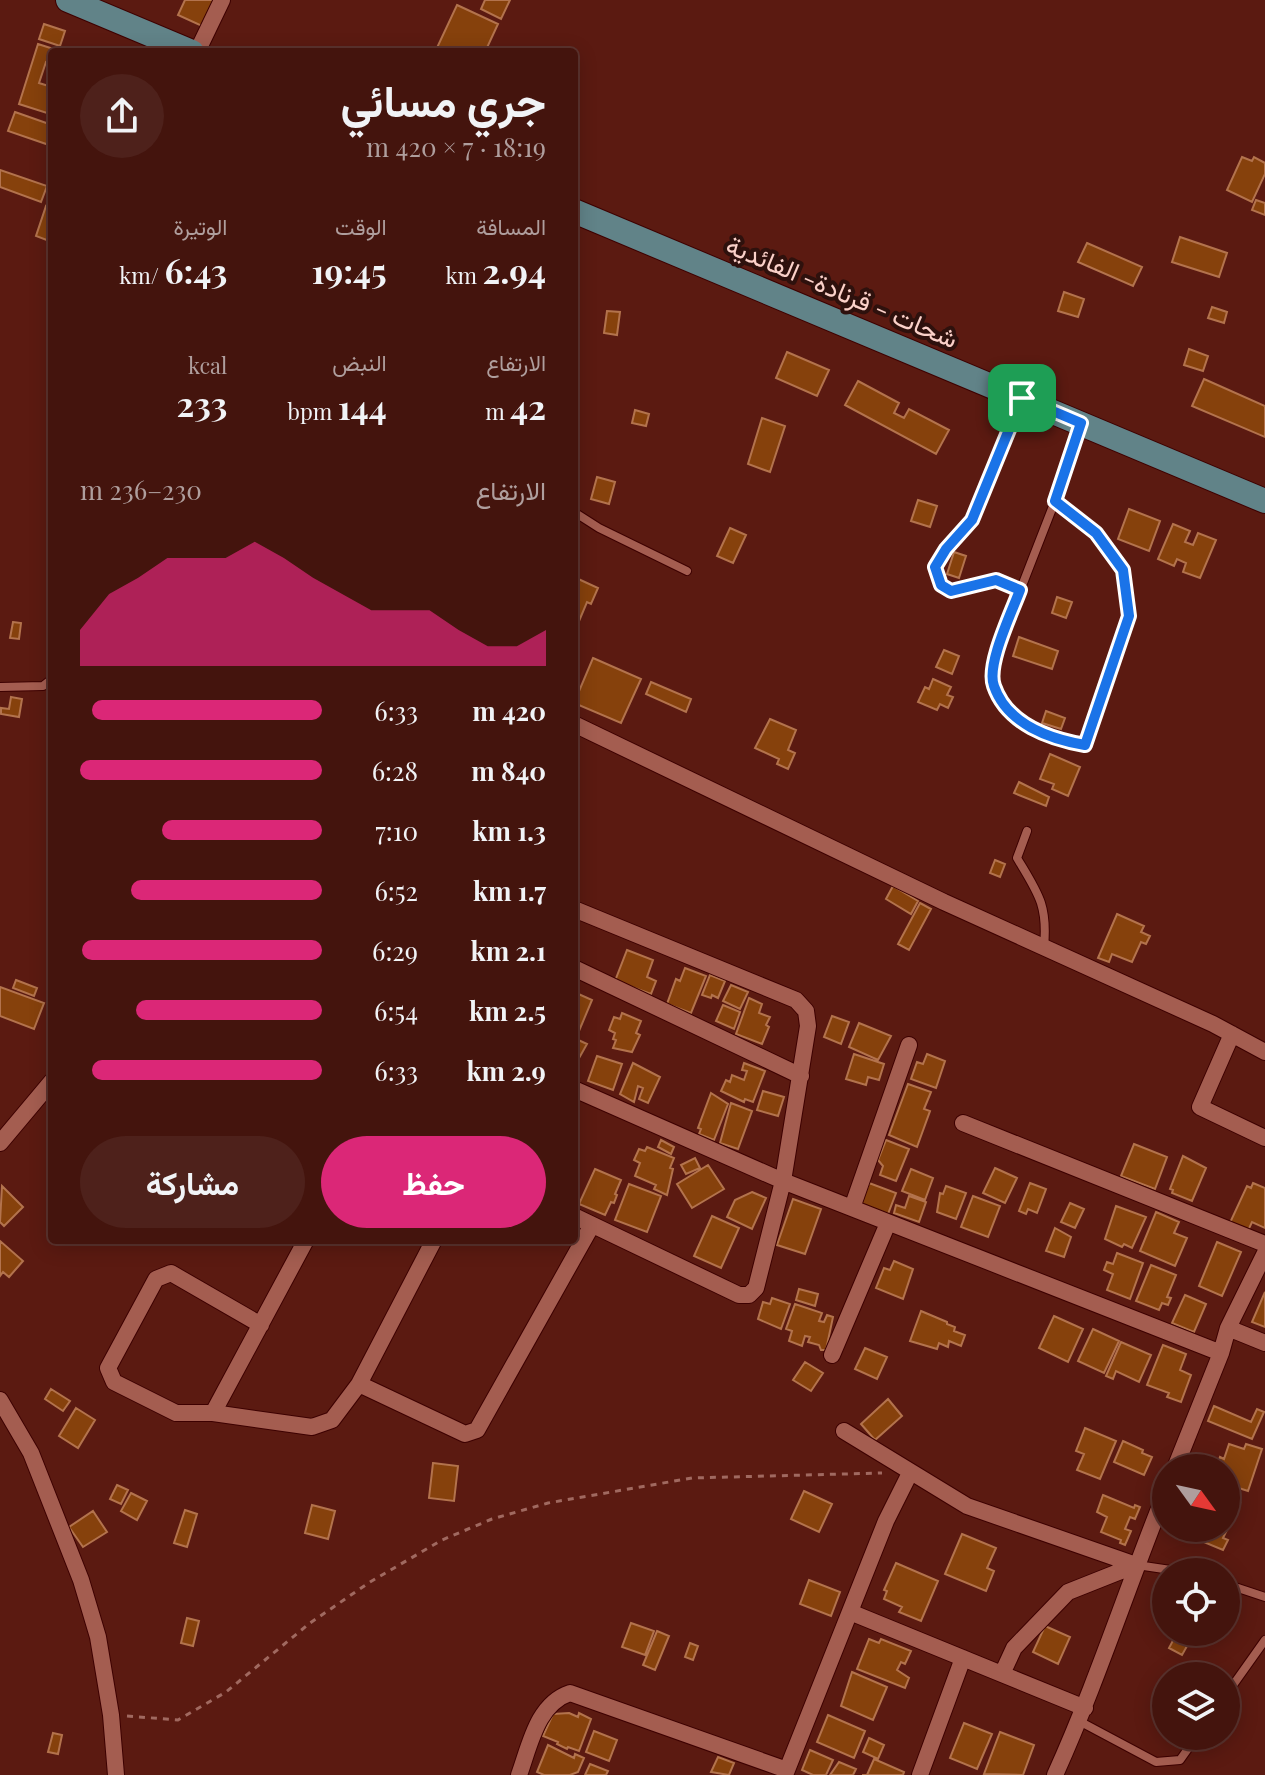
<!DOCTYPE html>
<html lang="ar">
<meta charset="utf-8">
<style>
:root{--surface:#44140d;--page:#4e211b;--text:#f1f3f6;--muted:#af9e9d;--line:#5c332e;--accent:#db2777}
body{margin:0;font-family:"Playfair Display",Vazirmatn,serif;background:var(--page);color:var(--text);direction:rtl;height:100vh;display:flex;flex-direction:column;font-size:30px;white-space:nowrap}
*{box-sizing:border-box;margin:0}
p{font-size:26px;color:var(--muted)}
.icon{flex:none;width:44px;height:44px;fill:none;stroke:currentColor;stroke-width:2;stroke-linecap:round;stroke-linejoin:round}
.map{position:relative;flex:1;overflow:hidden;direction:ltr}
.sheet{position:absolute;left:48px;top:48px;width:530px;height:1196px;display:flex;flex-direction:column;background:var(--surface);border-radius:8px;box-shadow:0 4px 20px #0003,0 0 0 2px var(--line);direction:rtl}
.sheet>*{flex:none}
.needle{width:52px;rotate:123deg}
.fabs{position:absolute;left:1152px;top:1454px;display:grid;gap:16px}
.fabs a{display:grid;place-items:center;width:88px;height:88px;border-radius:50%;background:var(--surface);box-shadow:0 4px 20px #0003,0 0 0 2px var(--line);font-size:40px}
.pin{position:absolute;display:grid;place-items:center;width:68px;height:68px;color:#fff;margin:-34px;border-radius:16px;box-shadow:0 4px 12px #0006}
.round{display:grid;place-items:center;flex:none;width:84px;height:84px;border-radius:42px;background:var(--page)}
.headline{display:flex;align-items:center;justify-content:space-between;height:136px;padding:0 32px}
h1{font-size:44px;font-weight:700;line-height:60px}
.metrics{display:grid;grid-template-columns:repeat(3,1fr);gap:12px;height:136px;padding:8px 32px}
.metrics div{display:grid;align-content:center}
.metrics b{font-size:34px;font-weight:700}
.metrics small{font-size:22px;font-weight:400}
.metrics p{font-size:22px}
.chart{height:224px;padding:16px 32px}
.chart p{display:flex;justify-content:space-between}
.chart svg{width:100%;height:144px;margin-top:8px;fill:var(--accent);opacity:.7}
.action{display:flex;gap:16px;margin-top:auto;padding:16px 32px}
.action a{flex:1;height:92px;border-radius:48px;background:var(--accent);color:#fff;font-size:32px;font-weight:700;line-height:92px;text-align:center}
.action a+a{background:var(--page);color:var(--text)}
ul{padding:0 32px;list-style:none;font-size:26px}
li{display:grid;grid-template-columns:128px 96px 1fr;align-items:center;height:60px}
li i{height:20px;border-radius:10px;background:var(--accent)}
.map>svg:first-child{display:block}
.building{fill:#86410c;stroke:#b3734d;stroke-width:2}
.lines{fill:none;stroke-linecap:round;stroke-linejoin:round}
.lane-casing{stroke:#3d0000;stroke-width:10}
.street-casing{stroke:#3d0000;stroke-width:18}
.primary-casing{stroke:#3d0000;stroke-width:26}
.path{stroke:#a06960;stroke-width:3;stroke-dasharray:6 6;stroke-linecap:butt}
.lane{stroke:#a45d50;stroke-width:8}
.street{stroke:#a45d50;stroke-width:16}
.primary{stroke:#618388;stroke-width:24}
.route-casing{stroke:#fff;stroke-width:16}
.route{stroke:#1a73e8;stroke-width:10}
.labels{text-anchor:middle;stroke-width:8;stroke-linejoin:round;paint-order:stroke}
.street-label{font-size:26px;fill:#fbd1c9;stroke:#2e110d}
</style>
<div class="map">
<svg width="1265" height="1775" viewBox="0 0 1265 1775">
<rect width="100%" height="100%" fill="#5b1a11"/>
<path class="building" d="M 185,0 L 214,0 L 202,26 L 178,15 Z
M 485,0 L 510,0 L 501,19 L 481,9 Z
M 457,5 L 498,24 L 485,52 L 435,52 Z
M 44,24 L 65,31 L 60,46 L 39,39 Z
M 38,44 L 63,52 L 52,52 L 52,64 L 46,62 L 39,83 L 52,87 L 50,114 L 19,104 Z
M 15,112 L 52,125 L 52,146 L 8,131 Z
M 1242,157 L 1252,161 L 1254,157 L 1265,163 L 1265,174 L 1252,202 L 1227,190 Z
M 0,170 L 47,186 L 41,202 L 0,187 Z
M 1256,200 L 1265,203 L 1265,215 L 1252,210 Z
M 46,206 L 52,209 L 52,242 L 36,236 Z
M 1180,237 L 1227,253 L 1219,277 L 1172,262 Z
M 1087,243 L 1142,267 L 1133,286 L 1078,262 Z
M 1064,292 L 1084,299 L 1078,317 L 1058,311 Z
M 1212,307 L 1227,312 L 1224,323 L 1208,318 Z
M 607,311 L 620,312 L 617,335 L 604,333 Z
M 1189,349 L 1208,356 L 1203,371 L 1184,365 Z
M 787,352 L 829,370 L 817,396 L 776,378 Z
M 1204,379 L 1265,406 L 1265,437 L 1192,406 Z
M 858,381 L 899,403 L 894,413 L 904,418 L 909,409 L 949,430 L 936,454 L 845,405 Z
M 635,410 L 649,414 L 646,426 L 632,423 Z
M 762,418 L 785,426 L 770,472 L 748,464 Z
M 597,477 L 615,482 L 609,504 L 591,499 Z
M 918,500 L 937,506 L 930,527 L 911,521 Z
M 1129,509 L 1160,521 L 1149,551 L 1118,539 Z
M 1173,524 L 1190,531 L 1185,542 L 1193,545 L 1198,533 L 1216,540 L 1200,578 L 1183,572 L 1186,563 L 1177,559 L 1174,566 L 1158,559 Z
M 730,528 L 746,535 L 733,563 L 717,556 Z
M 954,552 L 966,556 L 959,578 L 947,574 Z
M 574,577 L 598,588 L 591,604 L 587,602 L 574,633 Z
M 1057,597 L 1072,602 L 1066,618 L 1052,613 Z
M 13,622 L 21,623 L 19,639 L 10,638 Z
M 1019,637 L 1058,651 L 1052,669 L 1013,656 Z
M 944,650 L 959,656 L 952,674 L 936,667 Z
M 593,658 L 641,679 L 621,723 L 574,703 Z
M 933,679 L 951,687 L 947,695 L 953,697 L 948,708 L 940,704 L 937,710 L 918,702 L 925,687 L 929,689 Z
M 651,682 L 691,699 L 686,712 L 646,694 Z
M 11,697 L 22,699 L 19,717 L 1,714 L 1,708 L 9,709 Z
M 1046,711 L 1065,718 L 1061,729 L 1042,723 Z
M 770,719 L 796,730 L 788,750 L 795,753 L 788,769 L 777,764 L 779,759 L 755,748 Z
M 1050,754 L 1080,767 L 1068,796 L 1052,789 L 1054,784 L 1040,779 Z
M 1019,782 L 1049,797 L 1046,806 L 1014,793 Z
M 995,860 L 1005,864 L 1000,877 L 990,873 Z
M 893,886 L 918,901 L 911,914 L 886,899 Z
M 920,903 L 931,909 L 909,950 L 898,944 Z
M 1117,914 L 1144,926 L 1141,932 L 1150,936 L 1146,944 L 1141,942 L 1132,962 L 1112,954 L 1109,962 L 1098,958 Z
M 627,950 L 653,960 L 647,977 L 656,981 L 651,994 L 615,981 Z
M 685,968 L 706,976 L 691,1013 L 667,1004 L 676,979 L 680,981 Z
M 710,975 L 725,981 L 718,998 L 712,995 L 711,998 L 702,995 Z
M 16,980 L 37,988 L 34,996 L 13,988 Z
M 731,985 L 748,992 L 740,1009 L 723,1001 Z
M 0,987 L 44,1003 L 34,1029 L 0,1016 Z
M 574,992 L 592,1000 L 579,1031 L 574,1028 Z
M 749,998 L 762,1004 L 759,1013 L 770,1017 L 766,1025 L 769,1027 L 762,1044 L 736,1034 Z
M 723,1005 L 740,1012 L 734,1029 L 716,1021 Z
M 622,1013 L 641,1021 L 636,1033 L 640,1035 L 632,1052 L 613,1048 L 616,1040 L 613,1039 L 615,1033 L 609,1030 L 614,1017 L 620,1019 Z
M 832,1016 L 849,1022 L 841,1044 L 824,1037 Z
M 859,1023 L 891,1036 L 878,1060 L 849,1047 Z
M 574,1038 L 587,1044 L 578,1060 L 574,1058 Z
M 854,1054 L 884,1064 L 879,1080 L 868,1077 L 866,1085 L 846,1079 Z
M 927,1054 L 945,1061 L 936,1088 L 911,1079 L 917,1062 L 923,1064 Z
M 597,1056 L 622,1064 L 613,1090 L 588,1081 Z
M 633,1063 L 660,1077 L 648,1103 L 639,1099 L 643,1088 L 638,1086 L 634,1102 L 620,1094 Z
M 744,1063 L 765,1071 L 753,1102 L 745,1099 L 744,1102 L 721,1091 L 726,1080 L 730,1082 L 732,1075 L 744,1080 L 747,1071 L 742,1070 Z
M 908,1084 L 931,1092 L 924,1109 L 930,1111 L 917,1147 L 889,1135 Z
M 763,1091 L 784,1097 L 778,1116 L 757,1110 Z
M 711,1093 L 728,1104 L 714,1140 L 699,1134 L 701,1129 L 698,1128 Z
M 731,1103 L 752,1111 L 738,1149 L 720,1143 Z
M 661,1140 L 674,1147 L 671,1154 L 658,1147 Z
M 886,1140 L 909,1149 L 896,1181 L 880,1175 L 883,1166 L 878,1160 Z
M 1134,1144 L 1167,1157 L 1155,1189 L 1121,1176 Z
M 647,1147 L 674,1158 L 670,1168 L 673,1169 L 667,1195 L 654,1189 L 656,1185 L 635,1176 L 640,1163 L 634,1160 L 639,1149 L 645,1151 Z
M 1183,1156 L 1206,1168 L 1192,1201 L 1172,1193 L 1173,1190 L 1170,1189 Z
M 695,1158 L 700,1168 L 686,1174 L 681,1165 Z
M 708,1165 L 724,1189 L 692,1208 L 677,1184 Z
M 995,1168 L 1017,1178 L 1005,1203 L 983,1193 Z
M 595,1169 L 621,1180 L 615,1194 L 617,1195 L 614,1203 L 611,1202 L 605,1215 L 579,1204 Z
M 911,1169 L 933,1178 L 925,1200 L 902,1191 Z
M 869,1183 L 896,1193 L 888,1214 L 861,1204 Z
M 1030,1183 L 1046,1189 L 1037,1213 L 1028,1209 L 1026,1214 L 1019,1211 Z
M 1253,1183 L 1265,1188 L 1265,1228 L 1252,1222 L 1246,1235 L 1228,1227 L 1247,1186 L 1251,1188 Z
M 629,1184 L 661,1196 L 647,1232 L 615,1220 Z
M 2,1186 L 23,1207 L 4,1226 L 0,1222 Z
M 946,1186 L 966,1193 L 956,1219 L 937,1212 L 940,1193 L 943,1194 Z
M 752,1192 L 766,1198 L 752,1229 L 727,1217 L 735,1200 Z
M 909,1196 L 926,1202 L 919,1222 L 894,1213 L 896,1205 L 905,1208 Z
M 973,1196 L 1000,1206 L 988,1237 L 961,1227 Z
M 793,1199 L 821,1209 L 805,1254 L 777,1245 Z
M 1070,1203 L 1084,1209 L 1075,1228 L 1061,1222 Z
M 1116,1206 L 1146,1217 L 1132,1248 L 1124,1244 L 1122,1247 L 1105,1239 Z
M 1156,1212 L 1179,1222 L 1174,1233 L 1187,1238 L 1175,1266 L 1140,1251 Z
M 712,1216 L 739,1228 L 721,1268 L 694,1256 Z
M 1055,1228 L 1071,1237 L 1064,1257 L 1046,1251 Z
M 0,1241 L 23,1261 L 9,1277 L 3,1272 L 0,1276 Z
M 1217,1242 L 1241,1252 L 1222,1296 L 1199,1286 Z
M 1117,1253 L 1143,1263 L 1130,1299 L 1107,1290 L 1113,1274 L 1104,1270 L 1107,1262 L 1113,1264 Z
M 894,1261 L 913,1269 L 903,1299 L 876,1288 L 884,1268 L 890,1270 Z
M 1151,1265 L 1176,1275 L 1167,1297 L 1171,1298 L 1168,1305 L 1162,1303 L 1159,1310 L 1136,1301 Z
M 799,1289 L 818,1294 L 815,1306 L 796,1300 Z
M 1265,1292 L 1265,1327 L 1252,1322 Z
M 1185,1295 L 1206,1304 L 1194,1332 L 1172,1323 Z
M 772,1298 L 790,1304 L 781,1329 L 758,1319 L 763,1302 L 770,1304 Z
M 795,1304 L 822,1313 L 819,1321 L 824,1322 L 827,1315 L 833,1317 L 826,1350 L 821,1350 L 819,1345 L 808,1342 L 810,1337 L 805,1336 L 802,1346 L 789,1341 L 792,1331 L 786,1329 Z
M 921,1311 L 947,1322 L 947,1324 L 955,1327 L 954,1331 L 965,1335 L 961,1346 L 949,1341 L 948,1347 L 939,1343 L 937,1349 L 910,1341 Z
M 1054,1316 L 1083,1329 L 1068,1362 L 1039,1348 Z
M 1093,1329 L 1119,1341 L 1104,1373 L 1078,1361 Z
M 1121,1342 L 1151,1355 L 1139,1382 L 1116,1371 L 1113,1379 L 1106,1376 Z
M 1163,1345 L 1186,1354 L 1180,1370 L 1191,1375 L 1181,1402 L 1167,1397 L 1169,1393 L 1147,1385 Z
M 865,1348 L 887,1357 L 877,1379 L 855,1369 Z
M 805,1362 L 823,1373 L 811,1391 L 793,1380 Z
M 51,1389 L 70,1401 L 63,1411 L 45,1399 Z
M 888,1399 L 902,1416 L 875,1440 L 861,1424 Z
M 1214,1406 L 1251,1422 L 1257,1409 L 1264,1412 L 1252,1439 L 1208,1421 Z
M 76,1408 L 95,1420 L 78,1448 L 59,1436 Z
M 1085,1428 L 1116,1441 L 1100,1479 L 1077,1470 L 1084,1454 L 1076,1451 Z
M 1123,1441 L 1143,1450 L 1142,1453 L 1152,1457 L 1144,1475 L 1114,1462 Z
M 1229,1444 L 1244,1449 L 1246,1444 L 1262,1449 L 1248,1491 L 1226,1484 L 1226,1468 L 1216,1468 L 1220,1457 L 1224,1459 Z
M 433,1463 L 458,1466 L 454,1501 L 429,1498 Z
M 117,1485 L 128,1490 L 121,1504 L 110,1499 Z
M 804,1491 L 832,1504 L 819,1532 L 791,1519 Z
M 131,1493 L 147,1501 L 137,1520 L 121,1511 Z
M 1103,1495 L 1134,1508 L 1135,1505 L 1140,1507 L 1135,1519 L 1130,1517 L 1125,1529 L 1131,1531 L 1125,1545 L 1120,1543 L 1121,1540 L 1101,1532 L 1107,1517 L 1097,1512 Z
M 1226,1497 L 1240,1503 L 1223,1538 L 1228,1540 L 1223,1550 L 1199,1540 L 1207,1528 L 1226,1528 Z
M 312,1505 L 335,1511 L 328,1539 L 305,1533 Z
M 185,1510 L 197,1514 L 187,1547 L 174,1543 Z
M 93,1511 L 107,1532 L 83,1547 L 69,1527 Z
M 962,1534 L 996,1548 L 987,1568 L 994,1571 L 986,1591 L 945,1574 Z
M 896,1563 L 938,1581 L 921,1621 L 899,1612 L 902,1607 L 884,1599 L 887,1591 L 884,1590 Z
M 809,1580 L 840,1592 L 831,1616 L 800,1604 Z
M 187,1618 L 199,1621 L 193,1646 L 181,1643 Z
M 631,1623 L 654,1631 L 645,1655 L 622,1647 Z
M 1045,1626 L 1070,1637 L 1058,1664 L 1033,1652 Z
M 657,1631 L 669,1636 L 655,1670 L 643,1665 Z
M 1177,1633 L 1191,1639 L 1182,1655 L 1169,1648 Z
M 869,1639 L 879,1643 L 881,1639 L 911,1651 L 905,1664 L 901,1662 L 897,1670 L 909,1678 L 905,1688 L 857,1669 Z
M 690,1643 L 698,1646 L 693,1660 L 685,1657 Z
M 852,1672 L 887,1687 L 873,1720 L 841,1706 Z
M 569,1713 L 578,1717 L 579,1713 L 591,1719 L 579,1751 L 568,1747 L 567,1749 L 557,1744 L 558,1742 L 543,1736 L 553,1714 Z
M 828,1715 L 865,1731 L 854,1758 L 817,1742 Z
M 964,1723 L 992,1734 L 977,1769 L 950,1758 Z
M 594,1731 L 617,1740 L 609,1761 L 586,1752 Z
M 1000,1732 L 1034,1745 L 1023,1775 L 984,1774 Z
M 53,1733 L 62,1735 L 58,1754 L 48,1752 Z
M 869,1738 L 884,1745 L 878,1759 L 863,1752 Z
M 548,1745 L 574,1758 L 575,1754 L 584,1758 L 578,1772 L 570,1775 L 544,1775 L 537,1772 Z
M 810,1750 L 833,1760 L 826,1775 L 813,1775 L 802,1770 Z
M 718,1757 L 734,1763 L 729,1775 L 711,1772 Z
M 874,1759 L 904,1772 L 903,1775 L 862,1775 L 867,1775 Z
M 839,1762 L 856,1769 L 853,1775 L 830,1775 Z
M 590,1764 L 608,1771 L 606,1775 L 585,1775 Z"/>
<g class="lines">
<g class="lane-casing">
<path id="lane" d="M 1020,402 L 972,520 L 946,549 L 935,567 L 941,585 L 951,591 L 996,580 L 1020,590
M 1055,501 L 1096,533 L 1123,570 L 1129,616 L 1085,745 L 1060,741 L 1036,731 L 1012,714 L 993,685 L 997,650 L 1055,501 L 1080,426
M 574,512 L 599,528 L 687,571
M 0,687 L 43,686 L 52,679
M 1027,831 L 1017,858 C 1038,893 1048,905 1044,947
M 1137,1565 L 1184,1572
M 1226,1584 L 1265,1597
M 1226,1695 L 1265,1640
M 1079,1721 L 1156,1762 L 1180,1760 L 1197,1736"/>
</g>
<g class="street-casing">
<path id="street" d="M 197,52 L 222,0
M 574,724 L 944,902 L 1213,1024 L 1265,1052
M 574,909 L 796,1000 L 806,1011 L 808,1026 L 783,1181 L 756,1288 L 749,1295 L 739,1295 L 574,1216
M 574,968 L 801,1076
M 1232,1034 L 1200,1107 L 1265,1138
M 574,1089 L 783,1181 L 1221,1353
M 963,1123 L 1265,1244
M 0,1143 L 52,1081
M 852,1208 L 909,1045
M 261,1325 L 171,1273 L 156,1279 L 108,1368 L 114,1382 L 176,1413 L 213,1413 L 312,1427 L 332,1420 L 359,1384 L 434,1240
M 1228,1328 L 1265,1343
M 832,1355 L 888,1223
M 359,1384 L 465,1434 L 477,1430 L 592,1225
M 0,1400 L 31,1453 L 81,1580 L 98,1637 L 111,1715 L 116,1775
M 213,1413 L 306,1240
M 844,1431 L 967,1506 L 1136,1565
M 1175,1468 L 1221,1353 L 1228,1328 L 1265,1253
M 850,1612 L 1085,1708
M 1002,1674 L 1014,1648 L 1068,1592 L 1136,1565
M 519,1775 C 530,1745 537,1704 570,1693 L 787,1770
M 785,1775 L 886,1521 L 910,1473
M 920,1775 L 963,1658
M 1055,1775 C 1097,1682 1128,1585 1166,1491"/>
</g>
<g class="primary-casing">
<path id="primary" d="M 68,0 L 192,52
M 574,211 L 1265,501"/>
</g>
<path class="path" d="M 127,1716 L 178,1720 L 226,1692 L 310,1623 L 370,1582 L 442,1540 L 492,1519 L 548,1503 L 692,1478 L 882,1473"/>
<use href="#lane" class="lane"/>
<use href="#street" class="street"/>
<use href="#primary" class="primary"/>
</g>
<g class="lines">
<g class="route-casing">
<path id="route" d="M 1022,398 L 1081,423 L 1055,501 L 1096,533 L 1123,570 L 1129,616 L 1085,745 C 1050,739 1007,724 994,686 C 986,665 1012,612 1020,590 L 996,580 L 951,591 L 941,585 L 935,567 L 946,549 L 972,520 Z"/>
</g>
<use href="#route" class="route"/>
</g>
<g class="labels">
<g class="street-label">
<text transform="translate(842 292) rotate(23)" y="9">شحات - قرنادة- الفائدية</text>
</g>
</g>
</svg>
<div class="fabs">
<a><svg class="needle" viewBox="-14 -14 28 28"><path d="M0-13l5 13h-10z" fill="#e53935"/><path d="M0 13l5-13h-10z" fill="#af9e9d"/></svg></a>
<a><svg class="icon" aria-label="locate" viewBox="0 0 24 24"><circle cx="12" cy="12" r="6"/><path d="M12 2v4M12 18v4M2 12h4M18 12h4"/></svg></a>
<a><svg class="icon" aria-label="layers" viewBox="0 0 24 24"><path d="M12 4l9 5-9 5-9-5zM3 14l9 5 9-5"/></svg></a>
</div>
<div class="pin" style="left:1022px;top:398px;background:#1e9e55"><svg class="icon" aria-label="arrive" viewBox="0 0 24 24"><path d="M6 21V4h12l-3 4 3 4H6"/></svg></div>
<section class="sheet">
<div class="headline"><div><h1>جري مسائي</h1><p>18:19 · 7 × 420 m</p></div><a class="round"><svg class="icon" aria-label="share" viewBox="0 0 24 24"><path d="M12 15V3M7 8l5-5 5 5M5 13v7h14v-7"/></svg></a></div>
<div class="metrics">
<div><p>المسافة</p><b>2.94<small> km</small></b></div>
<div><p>الوقت</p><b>19:45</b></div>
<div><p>الوتيرة</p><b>6:43<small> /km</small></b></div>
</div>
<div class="metrics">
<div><p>الارتفاع</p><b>42<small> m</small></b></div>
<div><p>النبض</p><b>144<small> bpm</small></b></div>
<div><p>kcal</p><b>233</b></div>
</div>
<div class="chart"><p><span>الارتفاع</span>230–236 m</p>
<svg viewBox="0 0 160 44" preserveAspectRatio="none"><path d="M0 44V33L10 22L20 17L30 11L40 11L50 11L60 6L70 11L80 17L90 22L100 27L110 27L120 27L130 33L140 38L150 38L160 33V44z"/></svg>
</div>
<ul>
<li><b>420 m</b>6:33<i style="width:95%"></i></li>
<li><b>840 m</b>6:28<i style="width:100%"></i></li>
<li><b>1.3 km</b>7:10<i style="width:66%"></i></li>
<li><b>1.7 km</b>6:52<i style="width:79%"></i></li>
<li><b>2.1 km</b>6:29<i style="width:99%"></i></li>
<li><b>2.5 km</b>6:54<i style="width:77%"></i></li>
<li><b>2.9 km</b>6:33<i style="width:95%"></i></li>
</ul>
<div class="action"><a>حفظ</a><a>مشاركة</a></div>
</section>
</div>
